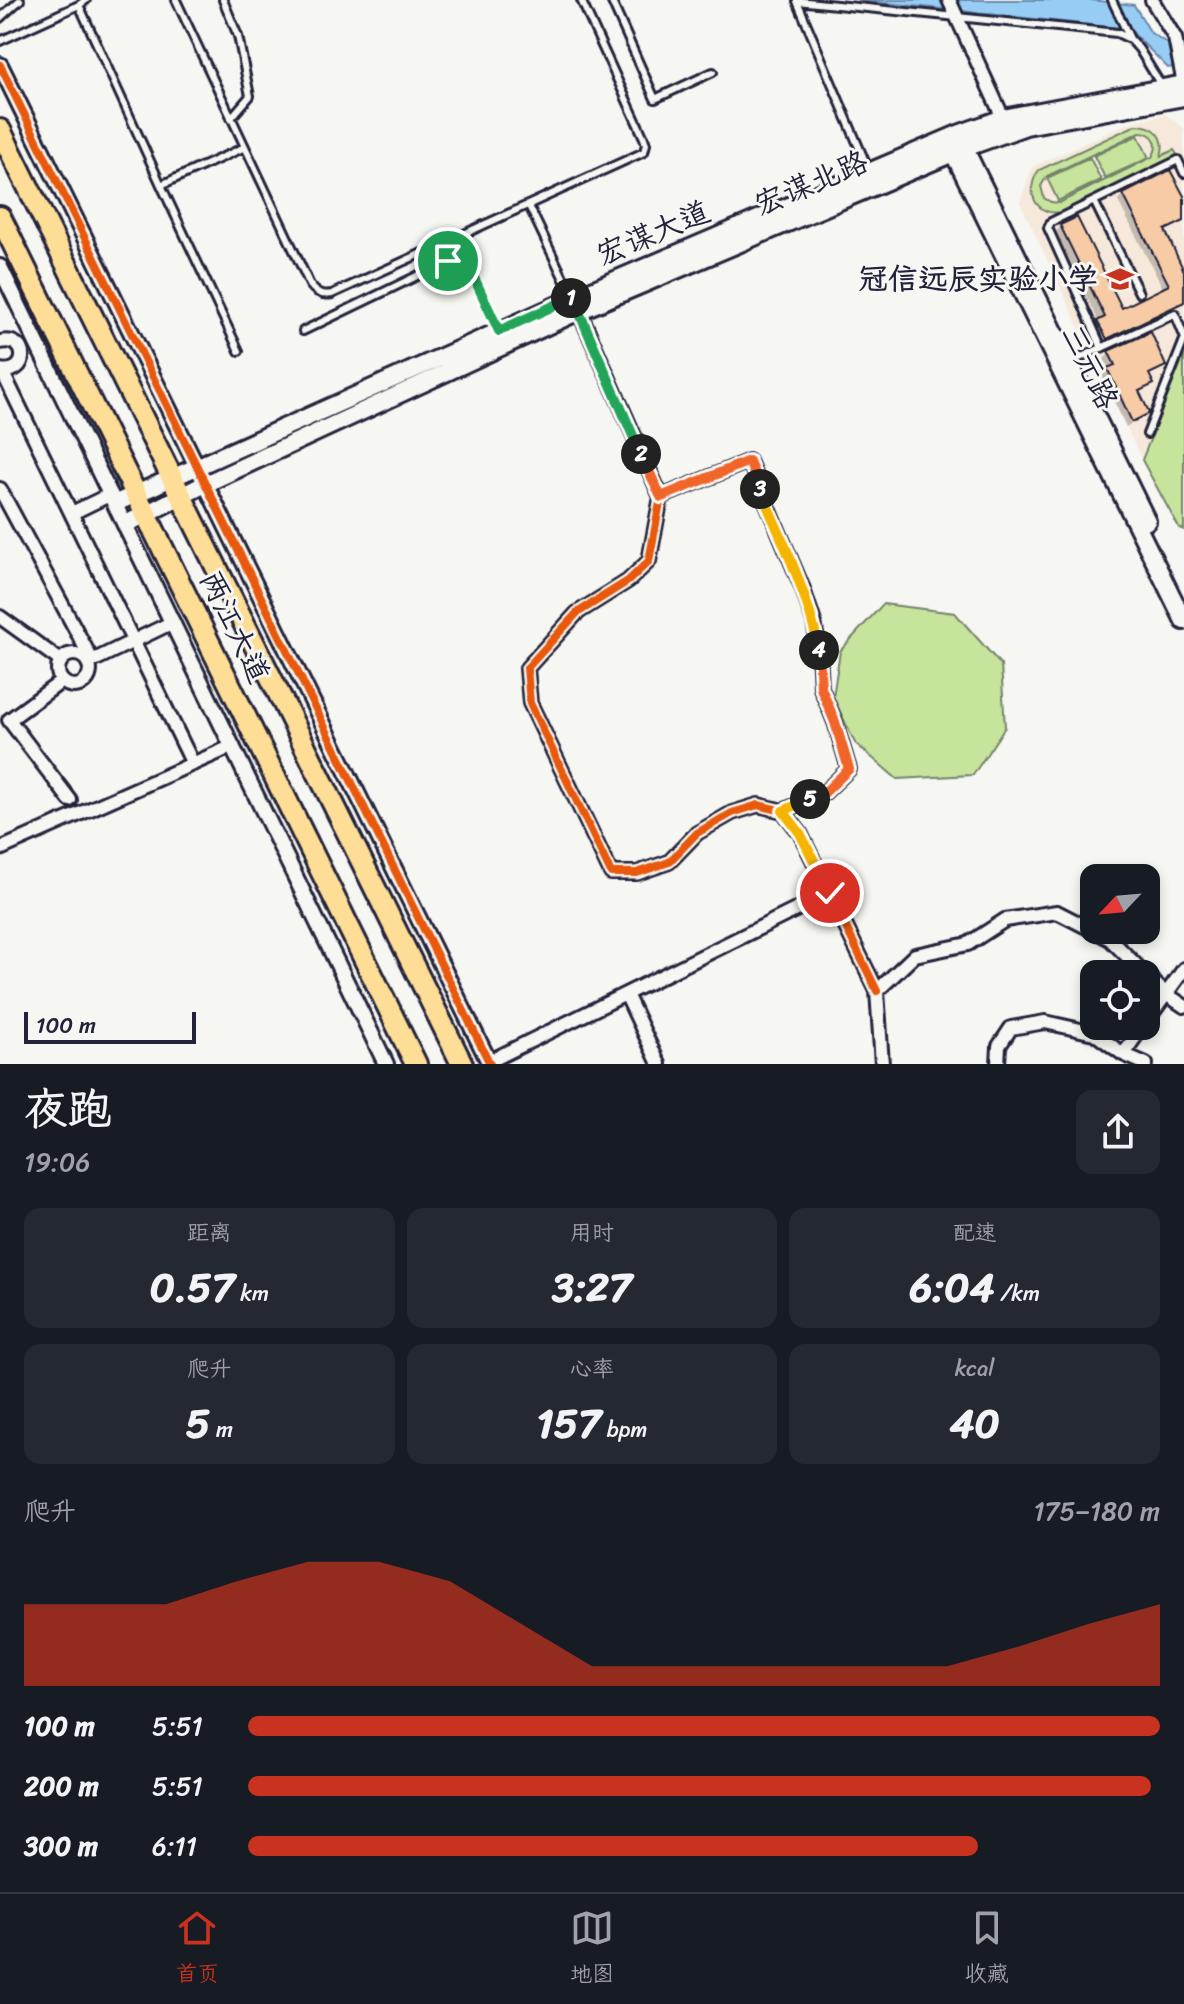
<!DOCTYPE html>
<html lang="zh">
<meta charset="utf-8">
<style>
:root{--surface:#171b24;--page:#242831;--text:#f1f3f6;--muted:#9ea1a6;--line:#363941;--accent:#c8321e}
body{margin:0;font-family:Sriracha,"LXGW WenKai TC",sans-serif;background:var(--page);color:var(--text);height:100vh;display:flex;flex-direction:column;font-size:30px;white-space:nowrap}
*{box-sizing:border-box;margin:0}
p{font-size:26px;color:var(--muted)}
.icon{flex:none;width:44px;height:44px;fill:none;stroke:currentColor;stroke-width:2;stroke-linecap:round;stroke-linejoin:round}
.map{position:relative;height:1064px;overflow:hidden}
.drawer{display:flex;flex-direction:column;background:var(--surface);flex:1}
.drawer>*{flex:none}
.needle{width:52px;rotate:244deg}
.controls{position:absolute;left:1080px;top:864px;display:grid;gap:16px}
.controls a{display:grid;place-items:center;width:80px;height:80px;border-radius:16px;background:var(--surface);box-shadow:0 4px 12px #0003;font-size:40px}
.scale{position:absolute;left:24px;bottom:20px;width:172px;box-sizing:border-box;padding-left:8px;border:4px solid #22223b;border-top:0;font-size:22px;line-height:28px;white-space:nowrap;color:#22223b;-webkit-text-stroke:6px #f6f6f2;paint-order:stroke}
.pin{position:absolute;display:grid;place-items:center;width:68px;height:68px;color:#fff;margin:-34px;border:4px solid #fff;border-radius:50%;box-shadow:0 2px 8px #0007}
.km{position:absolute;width:40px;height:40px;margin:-20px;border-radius:50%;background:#222;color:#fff;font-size:22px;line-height:40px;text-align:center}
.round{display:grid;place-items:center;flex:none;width:84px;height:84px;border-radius:16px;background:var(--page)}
.headline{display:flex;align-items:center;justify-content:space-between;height:136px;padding:0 24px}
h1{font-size:44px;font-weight:800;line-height:60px}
.metrics{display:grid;grid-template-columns:repeat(3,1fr);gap:12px;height:136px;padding:8px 24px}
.metrics div{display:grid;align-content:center;border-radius:16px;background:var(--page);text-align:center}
.metrics b{font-size:40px;font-weight:800}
.metrics small{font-size:22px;font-weight:400}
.metrics p{font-size:22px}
.chart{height:224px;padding:16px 24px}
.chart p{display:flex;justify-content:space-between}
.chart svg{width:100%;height:144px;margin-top:8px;fill:var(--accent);opacity:.7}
ul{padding:0 24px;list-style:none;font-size:26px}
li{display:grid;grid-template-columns:128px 96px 1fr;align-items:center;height:60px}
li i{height:20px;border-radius:10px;background:var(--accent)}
.menu{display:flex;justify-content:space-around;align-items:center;height:112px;border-top:2px solid var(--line);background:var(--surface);font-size:22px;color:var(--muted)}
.menu a{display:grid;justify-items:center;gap:4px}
.menu .on{color:var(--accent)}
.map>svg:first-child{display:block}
.built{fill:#f6e9db}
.green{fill:#c6e49c;stroke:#74836c;stroke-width:2;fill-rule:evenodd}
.water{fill:#97cdf5;stroke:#6889ab;stroke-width:2}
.shadow{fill:#0003}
.building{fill:#f7cba6;stroke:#22223b;stroke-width:2}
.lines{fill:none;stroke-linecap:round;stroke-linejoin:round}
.service-casing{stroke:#22223b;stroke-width:12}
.minor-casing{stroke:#22223b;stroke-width:18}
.tertiary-casing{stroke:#22223b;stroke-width:20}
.secondary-casing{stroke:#22223b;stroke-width:22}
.trunk-casing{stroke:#22223b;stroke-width:26}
.service{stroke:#f6f6f2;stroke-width:6}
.minor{stroke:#f6f6f2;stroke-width:12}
.tertiary{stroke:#f6f6f2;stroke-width:14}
.secondary{stroke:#f6f6f2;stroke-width:16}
.trunk{stroke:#fedd96;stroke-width:20}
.cycleway-casing{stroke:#f6f6f2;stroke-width:13}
.cycleway{stroke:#e8590c;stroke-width:8}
.split-1-casing{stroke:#fff;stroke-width:16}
.split-2-casing{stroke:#fff;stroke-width:16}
.split-3-casing{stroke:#fff;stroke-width:16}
.split-4-casing{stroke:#fff;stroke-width:16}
.split-5-casing{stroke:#fff;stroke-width:16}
.split-6-casing{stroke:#fff;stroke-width:16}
.split-1{stroke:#22a559;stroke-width:10}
.split-2{stroke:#22a559;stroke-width:10}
.split-3{stroke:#f0652b;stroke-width:10}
.split-4{stroke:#f5b400;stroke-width:10}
.split-5{stroke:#f0652b;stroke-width:10}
.split-6{stroke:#f5b400;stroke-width:10}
.labels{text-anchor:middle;stroke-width:6;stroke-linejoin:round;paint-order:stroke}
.street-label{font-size:30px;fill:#22223b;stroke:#f6f6f2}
.poi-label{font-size:30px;font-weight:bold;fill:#22223b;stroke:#f6f6f2;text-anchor:end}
</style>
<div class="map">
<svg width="1184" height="1064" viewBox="0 0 1184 1064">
<rect width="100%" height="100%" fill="#f6f6f2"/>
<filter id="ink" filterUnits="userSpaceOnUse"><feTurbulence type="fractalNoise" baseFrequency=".0125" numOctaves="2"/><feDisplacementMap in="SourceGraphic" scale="16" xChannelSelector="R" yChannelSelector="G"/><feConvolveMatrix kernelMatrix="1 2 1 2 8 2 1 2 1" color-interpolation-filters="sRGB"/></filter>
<g filter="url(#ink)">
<path class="built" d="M 1165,114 L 1184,128 L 1184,355 L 1142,460 L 1020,202 L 1032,167 L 1126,124 Z"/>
<path class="green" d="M 1136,125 C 1155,125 1167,137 1161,156 L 1174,150 L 1178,156 L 1062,212 C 1035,217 1024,190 1039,170 ZM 1140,132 C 1155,133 1160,145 1152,157 L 1059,203 L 1051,202 L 1044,198 L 1041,186 L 1047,176 Z
M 1138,135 L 1149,158 L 1105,178 L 1094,156 Z
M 1090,158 L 1101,180 L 1058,201 L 1047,178 Z
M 1184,355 L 1184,530 L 1179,528 L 1142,460 Z
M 883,604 L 955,613 L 1001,665 L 1005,727 L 973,775 L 897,779 L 855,743 L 833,697 L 840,651 Z"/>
<path class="water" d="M 857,0 L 1090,0 L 1134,5 L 1151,33 L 1170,45 L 1184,43 L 1184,65 L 1168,68 L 1129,29 Z"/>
<path class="shadow" d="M 1169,173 L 1184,200 L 1184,222 L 1163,232 L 1184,276 L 1184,303 L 1100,343 L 1093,328 L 1099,322 L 1055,232 L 1061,227 L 1121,310 L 1164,290 L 1118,201 L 1124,195 Z
M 1110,353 L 1164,365 L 1158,371 L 1147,376 L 1151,384 L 1146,389 L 1138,393 L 1147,413 L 1140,419 L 1126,427 L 1102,376 L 1109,369 L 1104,359 Z"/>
<path class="building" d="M 1170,170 L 1184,196 L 1184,221 L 1165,230 L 1184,271 L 1184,302 L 1107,339 L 1097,321 L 1105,317 L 1060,225 L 1077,217 L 1122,308 L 1169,285 L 1123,194 Z
M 1151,332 L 1166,366 L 1149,374 L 1154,384 L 1139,391 L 1149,412 L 1148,414 L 1132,422 L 1107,368 L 1115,365 L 1108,351 Z"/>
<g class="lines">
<g class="service-casing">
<path id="service" d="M 176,0 L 310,285 C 316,293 322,296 332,294 L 644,152 L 646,144 L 644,138 L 581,0
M 223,0 L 238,36 L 250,96 L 231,118
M 611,0 L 655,99 L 713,72
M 1112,0 L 1130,39 L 1139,49 L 1161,85
M 79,5 L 161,185 L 239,351
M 0,18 L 20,0
M 0,41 L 79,5 L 86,0
M 869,171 L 797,1 L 1117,33 L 1130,39
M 161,185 L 245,147
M 1094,201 L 1139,293
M 529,206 L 573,298
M 303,331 L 448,261 C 457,258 464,261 470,269 L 499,331
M 1102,348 L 1048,228 L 1051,222 L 1178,160 L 1184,173
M 1071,362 L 1175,314 L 1184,336
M 1147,434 L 1184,340"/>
</g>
<g class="minor-casing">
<path id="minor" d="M 949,0 L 1003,118
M 1152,0 L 1175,38 L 1184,84
M 576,304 L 661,497 L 649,561 L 628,581 L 577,613 L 527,668 L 530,703 L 611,873 L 637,873 L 669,862 L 697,833 L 732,813 L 758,805 L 783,811 L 800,833 L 877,991
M 0,342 C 29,335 30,376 0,370
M 2,371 L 193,764
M 0,489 L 92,660
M 661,497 L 749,461 L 803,589 L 814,622 L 819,651 L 821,688 L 835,722 L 849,769 L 824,793 L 783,811
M 72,513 L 111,494
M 0,617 L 61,661
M58 670a16 16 0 1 1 32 0a16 16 0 1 1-32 0Z
M 88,663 L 173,622
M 62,681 L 9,720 L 70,800
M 0,849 L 233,746
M 1146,975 L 1166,994 L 1184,1006
M 626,994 L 659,1064
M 1146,1022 L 1184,969
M 1123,1054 L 1143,1026
M 488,1062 L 830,893
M 882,1064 L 877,991 L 915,955 L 968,944 L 1005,920 L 1057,912 L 1110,939 L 1145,974
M 998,1064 L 999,1046 L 1011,1028 L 1045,1022 L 1094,1033 L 1123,1054 L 1146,1064"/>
</g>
<g class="tertiary-casing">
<path id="tertiary" d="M 0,65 L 490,1064
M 0,267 L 386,1064"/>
</g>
<g class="secondary-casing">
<path id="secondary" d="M 960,139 L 1147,521
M 949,144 L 1184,621
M 116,503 L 573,298 L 958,134 L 1003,118 L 1184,84
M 126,524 L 205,484 L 579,311 L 965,148 L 1026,126 L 1184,97"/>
</g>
<g class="trunk-casing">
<path id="trunk" d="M 0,130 L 462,1064
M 0,217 L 416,1064"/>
</g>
<use href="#service" class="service"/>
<use href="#minor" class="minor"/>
<use href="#tertiary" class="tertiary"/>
<use href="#secondary" class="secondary"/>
<use href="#trunk" class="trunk"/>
<g class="cycleway-casing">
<path id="cycleway" d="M 0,65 L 490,1064
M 573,298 L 661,497 L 649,561 L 628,581 L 577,613 L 527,668 L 530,703 L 611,873 L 637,873 L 669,862 L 697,833 L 732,813 L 758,805 L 783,811 L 800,833 L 877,991"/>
</g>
<use href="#cycleway" class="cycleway"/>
</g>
</g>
<g class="lines" filter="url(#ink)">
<g class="split-1-casing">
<path id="split-1" d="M 448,261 L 459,260 L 470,269 L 499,331 L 571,298"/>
</g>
<g class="split-2-casing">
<path id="split-2" d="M 571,298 L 573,298 L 641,454"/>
</g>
<g class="split-3-casing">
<path id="split-3" d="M 641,454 L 661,497 L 749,461 L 760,489"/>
</g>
<g class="split-4-casing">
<path id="split-4" d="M 760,489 C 783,542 808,593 819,650"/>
</g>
<g class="split-5-casing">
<path id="split-5" d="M 810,799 L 824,793 L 849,769 L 835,722 L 821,688 L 819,650"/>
</g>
<g class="split-6-casing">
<path id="split-6" d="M 810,799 L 783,811 L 800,833 L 830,893"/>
</g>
<use href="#split-1" class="split-1"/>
<use href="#split-2" class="split-2"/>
<use href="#split-3" class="split-3"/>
<use href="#split-4" class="split-4"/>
<use href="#split-5" class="split-5"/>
<use href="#split-6" class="split-6"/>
</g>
<defs>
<g id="school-bare" transform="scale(2.16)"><path d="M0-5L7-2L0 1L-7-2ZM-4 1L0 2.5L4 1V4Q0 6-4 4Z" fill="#c8321e" stroke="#f6f6f2" stroke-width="2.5" paint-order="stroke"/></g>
</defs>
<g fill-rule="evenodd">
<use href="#school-bare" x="1120" y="279"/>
</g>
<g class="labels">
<g class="street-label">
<text transform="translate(811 183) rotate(-23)" y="10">宏谋北路</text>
<text transform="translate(653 233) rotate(-23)" y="10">宏谋大道</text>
<text transform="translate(1090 367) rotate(64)" y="10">三元路</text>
<text transform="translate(235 627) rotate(64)" y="10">两江大道</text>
</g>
<g class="poi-label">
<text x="1098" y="289">冠信远辰实验小学</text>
</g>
</g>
</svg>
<div class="controls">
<a><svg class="needle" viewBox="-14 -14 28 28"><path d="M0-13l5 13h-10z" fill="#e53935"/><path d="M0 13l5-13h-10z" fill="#9ea1a6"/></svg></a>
<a><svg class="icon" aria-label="locate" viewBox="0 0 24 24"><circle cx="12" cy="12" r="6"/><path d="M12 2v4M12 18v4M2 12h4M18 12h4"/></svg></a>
</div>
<div class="scale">100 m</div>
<div class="pin" style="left:448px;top:261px;background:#1e9e55"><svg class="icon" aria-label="arrive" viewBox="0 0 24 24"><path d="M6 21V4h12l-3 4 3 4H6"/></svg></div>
<div class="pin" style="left:830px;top:893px;background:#d93025"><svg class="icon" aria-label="check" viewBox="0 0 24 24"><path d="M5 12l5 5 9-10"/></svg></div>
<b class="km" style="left:571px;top:298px">1</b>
<b class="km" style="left:641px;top:454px">2</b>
<b class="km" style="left:760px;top:489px">3</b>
<b class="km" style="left:819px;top:650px">4</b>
<b class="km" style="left:810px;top:799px">5</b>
</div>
<section class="drawer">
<div class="headline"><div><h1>夜跑</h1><p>19:06</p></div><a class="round"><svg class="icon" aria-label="share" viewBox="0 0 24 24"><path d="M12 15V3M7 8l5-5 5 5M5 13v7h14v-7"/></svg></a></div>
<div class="metrics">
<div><p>距离</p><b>0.57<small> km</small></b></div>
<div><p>用时</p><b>3:27</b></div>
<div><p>配速</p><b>6:04<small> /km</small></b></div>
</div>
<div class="metrics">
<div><p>爬升</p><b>5<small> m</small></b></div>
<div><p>心率</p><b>157<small> bpm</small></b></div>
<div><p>kcal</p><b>40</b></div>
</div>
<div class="chart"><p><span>爬升</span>175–180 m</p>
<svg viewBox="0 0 160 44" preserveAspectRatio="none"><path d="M0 44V19L10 19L20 19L30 12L40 6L50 6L60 12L70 25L80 38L90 38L100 38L110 38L120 38L130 38L140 32L150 25L160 19V44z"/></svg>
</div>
<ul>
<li><b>100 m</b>5:51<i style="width:100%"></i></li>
<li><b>200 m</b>5:51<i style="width:99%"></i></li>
<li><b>300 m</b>6:11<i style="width:80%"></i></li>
</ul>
</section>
<nav class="menu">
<a class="on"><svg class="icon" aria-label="home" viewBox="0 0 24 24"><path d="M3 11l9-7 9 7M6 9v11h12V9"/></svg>首页</a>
<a><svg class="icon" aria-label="map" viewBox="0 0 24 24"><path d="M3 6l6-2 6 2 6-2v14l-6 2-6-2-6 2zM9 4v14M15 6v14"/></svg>地图</a>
<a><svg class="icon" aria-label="saved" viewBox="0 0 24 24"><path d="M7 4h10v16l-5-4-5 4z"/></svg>收藏</a>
</nav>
